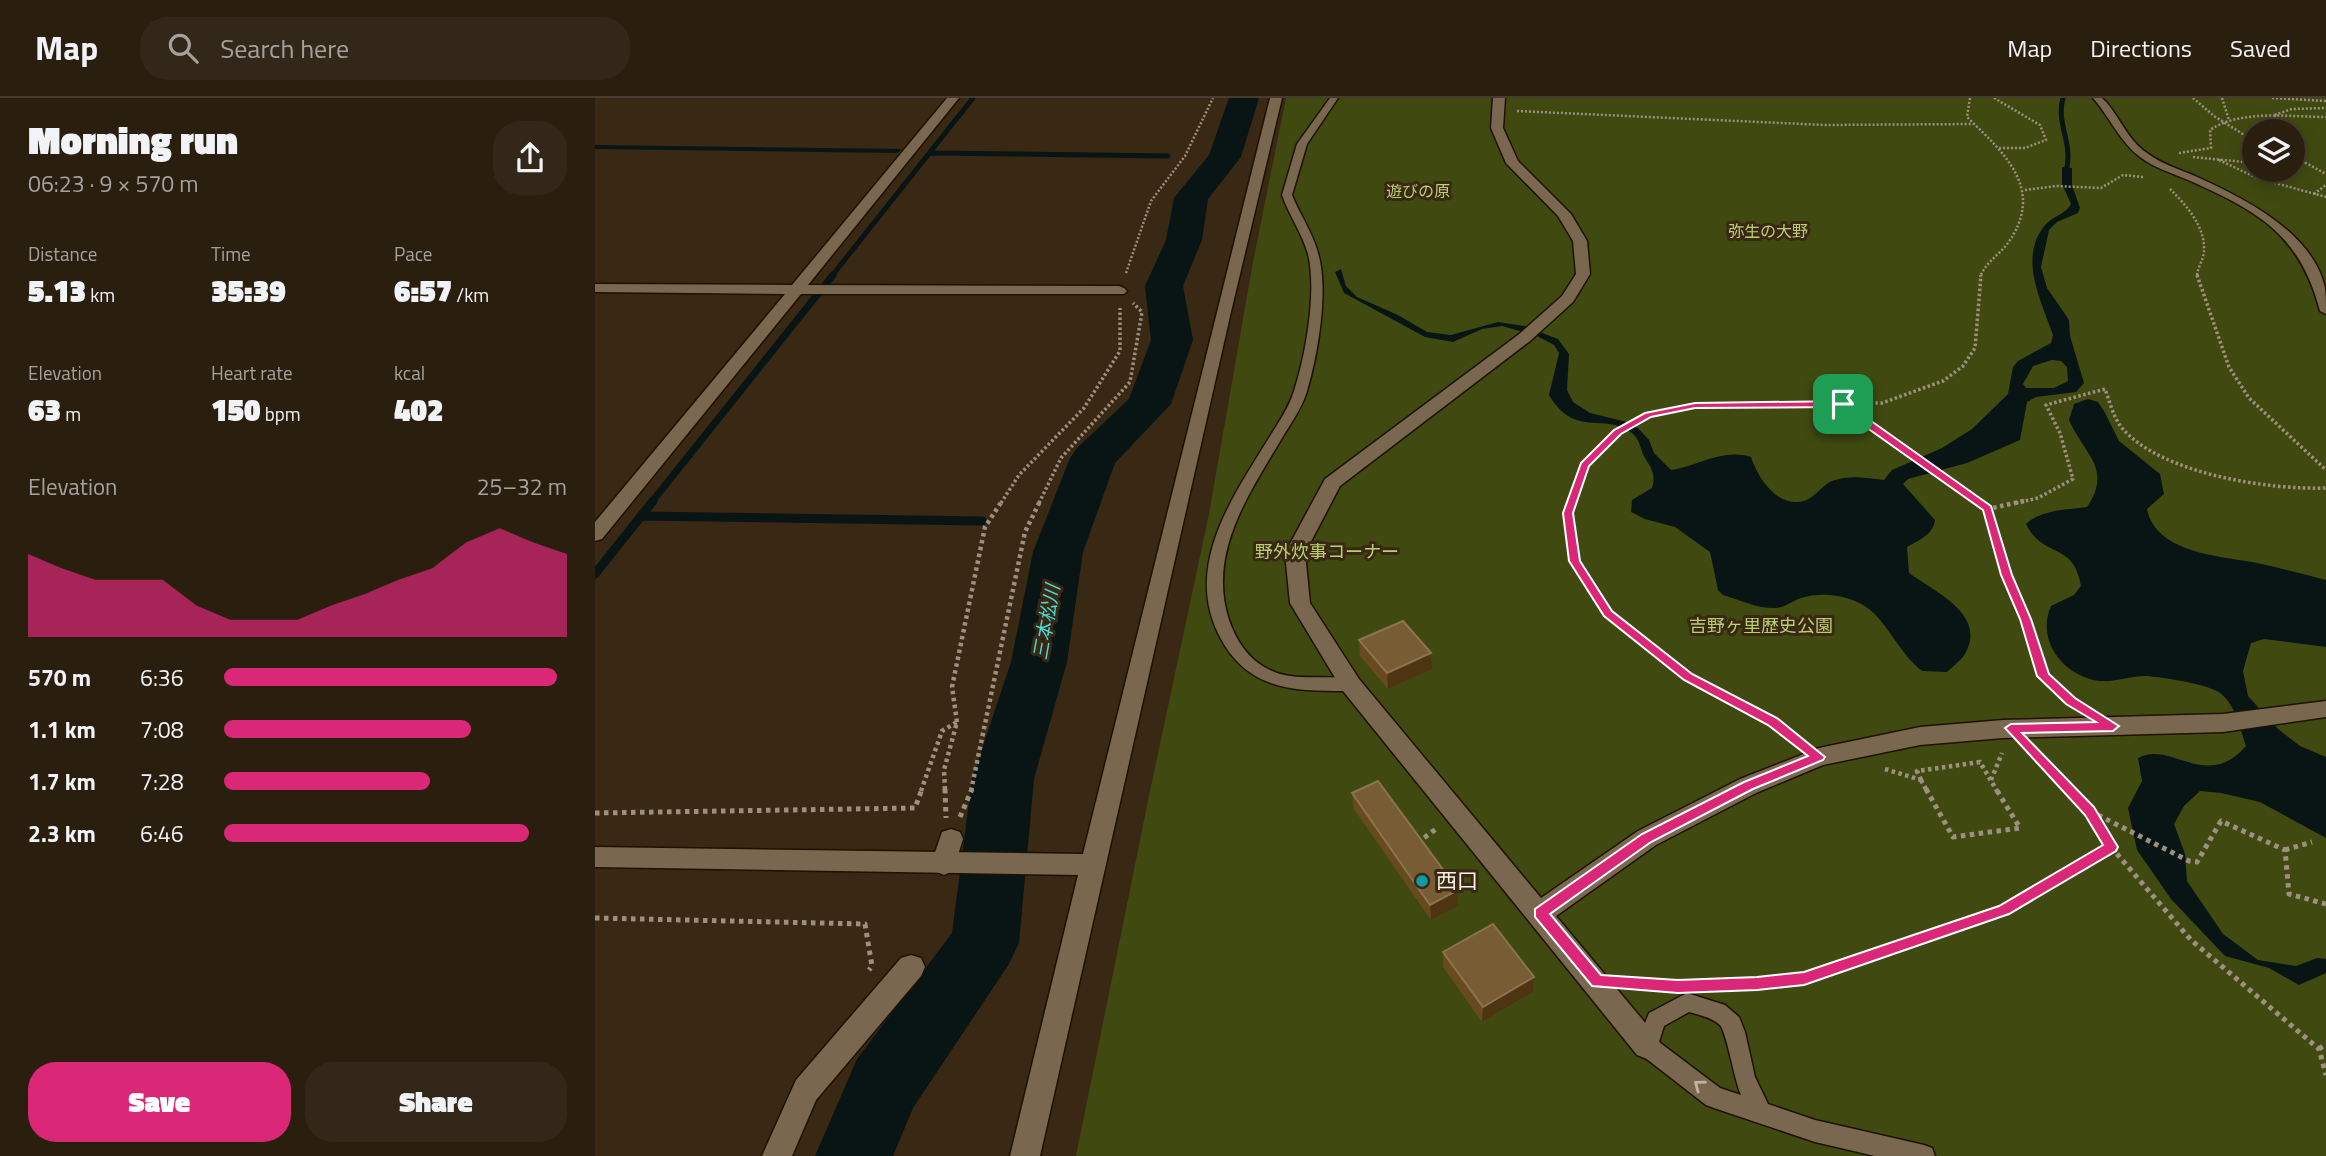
<!DOCTYPE html>
<meta charset="utf-8">
<style>
:root{--surface:#2a1e0f;--page:#322718;--text:#f1f3f6;--muted:#a5a29e;--line:#463c2f;--accent:#db2777}
body{margin:0;font-family:"Titillium Web","Noto Sans JP",sans-serif;background:var(--page);color:var(--text);height:100vh;display:flex;flex-direction:column;font-size:26px;white-space:nowrap}
*{box-sizing:border-box;margin:0}
p{font-size:23px;color:var(--muted)}
.icon{flex:none;width:38px;height:38px;fill:none;stroke:currentColor;stroke-width:2;stroke-linecap:round;stroke-linejoin:round}
.map{position:relative;flex:1;overflow:hidden}
.panel{display:flex;flex-direction:column;background:var(--surface);width:595px}
.panel>*{flex:none}
.buttons{position:absolute;left:1647px;top:21px;display:grid;gap:14px}
.buttons a{display:grid;place-items:center;width:63px;height:63px;border-radius:50%;background:var(--surface);box-shadow:0 4px 18px #0003,0 0 0 2px var(--line);font-size:35px}
.pin{position:absolute;display:grid;place-items:center;width:60px;height:60px;color:#fff;margin:-30px;border-radius:14px;box-shadow:0 4px 10px #0006}
.round{display:grid;place-items:center;flex:none;width:74px;height:74px;border-radius:28px;background:var(--page)}
.summary{display:flex;align-items:center;justify-content:space-between;height:119px;padding:0 28px}
h1{font-size:38px;font-weight:800;line-height:52px}
.figures{display:grid;grid-template-columns:repeat(3,1fr);gap:10px;height:119px;padding:7px 28px}
.figures div{display:grid;align-content:center}
.figures b{font-size:30px;font-weight:800}
.figures small{font-size:19px;font-weight:400}
.figures p{font-size:19px}
.chart{height:196px;padding:14px 28px}
.chart p{display:flex;justify-content:space-between}
.chart svg{width:100%;height:126px;margin-top:7px;fill:var(--accent);opacity:.7}
.cta{display:flex;gap:14px;margin-top:auto;padding:14px 28px}
.cta a{flex:1;height:80px;border-radius:28px;background:var(--accent);color:#fff;font-size:28px;font-weight:800;line-height:80px;text-align:center}
.cta a+a{background:var(--page);color:var(--text)}
ul{padding:0 28px;list-style:none;font-size:23px}
li{display:grid;grid-template-columns:112px 84px 1fr;align-items:center;height:52px}
li i{height:18px;border-radius:9px;background:var(--accent)}
header{display:flex;align-items:center;gap:42px;box-sizing:border-box;height:98px;padding:0 35px;background:var(--surface);border-bottom:2px solid var(--line)}
header strong{font-size:33px}
nav{display:flex;gap:38px;margin-inline-start:auto;font-size:24px}
.search{width:490px;height:63px;background:var(--page);display:flex;align-items:center;gap:18px;box-sizing:border-box;padding:0 24px;border-radius:28px;color:var(--muted);font-size:26px}
main{display:flex;flex:1;min-height:0}
.map>svg:first-child{display:block}
.green{fill:#404a10;fill-rule:evenodd}
.water{fill:#081514;fill-rule:evenodd}
.lines{fill:none;stroke-linecap:round;stroke-linejoin:round}
.stream-far2{stroke:#081514;stroke-width:5}
.stream-far1{stroke:#081514;stroke-width:7}
.stream{stroke:#081514;stroke-width:9}
.river{fill:#081514;fill-rule:evenodd}
.lane-casing{stroke:#1f1100;stroke-width:3}
.street-casing{stroke:#1f1100;stroke-width:3}
.secondary-casing{stroke:#1f1100;stroke-width:3}
.path-far3{stroke:#9d9080;stroke-width:2.5;stroke-dasharray:2 2;stroke-linecap:butt}
.path-far2{stroke:#9d9080;stroke-width:3.5;stroke-dasharray:2.5 2.5;stroke-linecap:butt}
.path-far1{stroke:#9d9080;stroke-width:4.5;stroke-dasharray:3.5 3.5;stroke-linecap:butt}
.path{stroke:#9d9080;stroke-width:5;stroke-dasharray:4.5 4.5;stroke-linecap:butt}
.lane{fill:#796750;fill-rule:evenodd}
.street{fill:#796750;fill-rule:evenodd}
.secondary{fill:#796750;fill-rule:evenodd}
.wall{fill:#684a1f}
.shaded-wall{fill:#4e3512}
.building{fill:#785c34;stroke:#8d7350;stroke-width:2}
.oneway{stroke:#c1b3a1}
.route{fill:#db2777;stroke:#fff;stroke-width:2;fill-rule:evenodd}
.culture-dot{fill:#0f9aa8;stroke:#382814;stroke-width:2.5}
.labels{text-anchor:middle;stroke-width:6;stroke-linejoin:round;paint-order:stroke}
.far-park-label{font-size:16px;fill:#bbcf71;stroke:#382814}
.park-label{font-size:18px;fill:#bbcf71;stroke:#382814}
.water-label{font-size:19px;font-style:italic;fill:#47dbdb;stroke:#382814}
.near-poi-label{font-size:21px;fill:#fcf1e4;stroke:#382814;text-anchor:start}
</style>
<header>
<strong>Map</strong>
<div class="search"><svg class="icon" aria-label="search" viewBox="0 0 24 24"><circle cx="10" cy="10" r="6"/><path d="M15 15l6 6"/></svg>Search here</div>
<nav><a>Map</a><a>Directions</a><a>Saved</a></nav>
</header>
<main>
<section class="panel">
<div class="summary"><div><h1>Morning run</h1><p>06:23 · 9 × 570 m</p></div><a class="round"><svg class="icon" aria-label="share" viewBox="0 0 24 24"><path d="M12 15V3M7 8l5-5 5 5M5 13v7h14v-7"/></svg></a></div>
<div class="figures">
<div><p>Distance</p><b>5.13<small> km</small></b></div>
<div><p>Time</p><b>35:39</b></div>
<div><p>Pace</p><b>6:57<small> /km</small></b></div>
</div>
<div class="figures">
<div><p>Elevation</p><b>63<small> m</small></b></div>
<div><p>Heart rate</p><b>150<small> bpm</small></b></div>
<div><p>kcal</p><b>402</b></div>
</div>
<div class="chart"><p><span>Elevation</span>25–32 m</p>
<svg viewBox="0 0 160 44" preserveAspectRatio="none"><path d="M0 44V15L10 20L20 24L30 24L40 24L50 33L60 38L70 38L80 38L90 33L100 29L110 24L120 20L130 11L140 6L150 11L160 15V44z"/></svg>
</div>
<ul>
<li><b>570 m</b>6:36<i style="width:97%"></i></li>
<li><b>1.1 km</b>7:08<i style="width:72%"></i></li>
<li><b>1.7 km</b>7:28<i style="width:60%"></i></li>
<li><b>2.3 km</b>6:46<i style="width:89%"></i></li>
</ul>
<div class="cta"><a>Save</a><a>Share</a></div>
</section>
<div class="map">
<svg width="1731" height="1058" viewBox="0 0 1731 1058">
<rect width="100%" height="100%" fill="#382814"/>
<path class="green" d="M 691,0 L 1731,0 L 1731,1058 L 481,1058 L 555,693 L 614,416 L 658,164 ZM 1659,33 L 1698,33 L 1698,72 L 1659,72 Z"/>
<path class="water" d="M 0,47 L 306,51 L 303,55 L 0,51 Z
M 1467,69 L 1477,70 L 1477,87 L 1485,110 L 1483,115 L 1462,124 L 1454,132 L 1446,169 L 1452,190 L 1474,222 L 1475,238 L 1489,285 L 1481,294 L 1441,299 L 1432,304 L 1425,342 L 1372,365 L 1313,381 L 1308,386 L 1340,422 C 1338,437 1324,442 1312,449 L 1314,475 C 1339,493 1391,516 1371,554 C 1367,562 1358,568 1352,574 L 1327,573 C 1305,556 1293,526 1274,511 C 1257,497 1226,493 1206,500 C 1197,503 1191,509 1181,510 C 1163,511 1145,502 1128,497 L 1123,492 L 1115,454 L 1080,429 L 1050,421 L 1036,414 L 1037,402 L 1057,390 C 1061,378 1057,371 1050,360 C 1045,352 1046,343 1038,336 C 1012,313 980,342 954,297 L 964,255 L 959,247 L 942,238 L 907,228 L 887,231 L 858,244 L 830,239 L 749,195 L 740,174 L 746,171 L 751,188 L 762,199 L 803,217 L 832,234 L 856,237 L 903,224 L 929,228 L 963,241 L 974,256 L 972,292 L 978,304 L 995,315 L 1032,324 L 1044,331 L 1054,342 L 1059,355 L 1076,372 C 1103,368 1128,350 1156,359 C 1163,380 1182,410 1209,403 C 1221,399 1228,385 1240,382 C 1257,377 1272,380 1289,382 L 1297,372 L 1347,350 L 1377,331 L 1413,296 L 1418,269 L 1423,263 L 1456,245 L 1458,237 C 1446,202 1423,160 1450,127 C 1458,118 1471,116 1476,106 L 1467,86 ZM 1457,262 L 1466,263 L 1472,269 L 1473,283 L 1459,290 L 1431,290 L 1428,286 L 1438,268 Z
M 1493,301 L 1503,304 L 1509,313 L 1524,343 L 1565,376 L 1569,396 L 1552,411 C 1561,456 1627,458 1662,465 C 1685,470 1708,476 1731,482 L 1731,549 L 1669,541 L 1656,545 L 1648,573 L 1653,598 L 1683,631 L 1705,648 L 1731,659 L 1731,740 L 1665,704 L 1626,695 L 1605,693 L 1589,708 L 1579,726 L 1590,756 L 1592,783 L 1628,836 L 1663,862 L 1701,868 L 1722,860 L 1731,861 L 1731,875 L 1704,887 L 1674,870 L 1630,858 L 1576,801 L 1542,752 L 1533,710 L 1547,683 L 1543,660 C 1576,642 1611,694 1651,648 C 1645,631 1641,607 1625,595 C 1614,586 1566,579 1551,578 C 1531,578 1513,588 1492,580 C 1461,569 1443,538 1456,508 L 1479,497 L 1486,488 C 1479,443 1448,461 1431,426 C 1447,411 1472,412 1492,409 C 1518,371 1489,356 1474,322 L 1479,306 Z"/>
<g class="lines">
<path class="stream-far2" d="M 1468,0 C 1461,25 1477,43 1472,69
M 335,55 L 573,58
M 236,179 L 378,0"/>
<path class="stream-far1" d="M 56,405 L 238,177"/>
<path class="stream" d="M 46,418 L 387,423
M 0,476 L 58,403"/>
<path class="river" d="M 634,0 L 664,0 L 646,59 L 613,101 L 607,142 L 588,188 L 598,242 L 576,306 L 520,365 L 488,454 L 472,564 L 439,681 L 424,845 L 414,866 L 318,1010 L 298,1058 L 220,1058 L 262,961 L 357,835 L 377,681 L 416,564 L 438,454 L 475,360 L 482,350 L 534,301 L 556,242 L 550,188 L 571,142 L 579,100 L 614,57 Z"/>
<g class="lane-casing">
<path id="lane" d="M 735,0 L 743,0 L 712,46 L 697,97 C 705,117 718,135 723,155 C 734,192 723,256 712,293 C 707,310 696,325 687,340 C 654,396 612,455 634,522 C 641,542 653,561 673,571 C 701,586 733,574 762,583 L 764,587 L 762,591 L 756,593 C 702,593 655,594 626,541 C 587,470 637,400 674,340 C 683,325 694,310 699,293 C 711,256 722,193 713,156 C 707,135 694,117 687,97 L 702,46 Z
M 1498,0 L 1507,0 L 1512,5 C 1526,22 1534,43 1552,55 C 1566,66 1584,71 1600,78 C 1647,99 1718,134 1730,190 C 1731,198 1731,208 1731,216 L 1725,213 C 1705,136 1663,113 1593,82 C 1577,75 1559,70 1545,59 C 1525,44 1514,18 1498,0 Z
M 1092,895 L 1130,907 L 1144,919 L 1150,934 L 1160,979 L 1173,1006 L 1220,1022 L 1329,1047 L 1337,1050 L 1340,1058 L 1280,1058 L 1220,1044 L 1119,1010 L 1111,1007 L 1044,955 L 1041,948 L 1054,915 ZM 1094,914 C 1104,917 1116,919 1125,927 C 1132,935 1139,982 1146,997 L 1125,990 L 1064,944 L 1069,928 Z"/>
</g>
<g class="street-casing">
<path id="street" d="M 352,0 L 364,0 L 213,187 L 524,188 L 529,190 L 532,193 L 529,196 L 206,196 L 7,441 L 0,443 L 0,424 L 190,196 L 0,194 L 0,186 L 197,187 Z
M 898,0 L 910,0 L 908,30 L 923,63 L 976,116 L 992,143 L 995,176 L 978,204 L 935,243 L 745,388 L 710,455 L 715,505 L 764,581 L 946,800 L 1043,733 L 1145,681 L 1224,650 L 1325,629 L 1408,622 L 1628,616 L 1731,603 L 1731,619 L 1628,634 L 1408,640 L 1325,647 L 1228,667 L 1161,695 L 1061,747 L 961,818 L 1062,939 L 1066,948 L 1062,957 L 1052,961 L 1042,957 L 748,593 L 695,505 L 690,455 L 730,381 L 923,237 L 967,198 L 981,176 L 978,143 L 963,118 L 911,65 L 896,30 Z
M 356,731 L 365,734 L 368,741 L 358,773 L 349,777 L 340,773 L 336,766 L 347,734 Z
M 316,857 L 326,860 L 330,869 L 326,878 L 221,1002 L 197,1058 L 167,1058 L 201,982 L 306,860 Z"/>
</g>
<g class="secondary-casing">
<path id="secondary" d="M 675,0 L 687,0 L 635,218 L 445,1058 L 415,1058 L 483,777 L 0,769 L 0,749 L 488,756 Z"/>
</g>
<path class="path-far3" d="M 1375,0 L 1372,19 C 1409,55 1451,91 1413,145 C 1404,157 1391,164 1385,179
M 1399,0 L 1445,27 L 1451,42 L 1430,50 L 1403,50
M 1598,0 L 1619,18 L 1659,43
M 1627,0 L 1634,22
M 1677,0 L 1731,3
M 922,13 L 1230,27 L 1378,26
M 1680,20 L 1679,17 L 1697,11 L 1731,10
M 1584,55 L 1616,50 L 1615,32 C 1646,11 1696,19 1731,19
M 1698,58 L 1710,65
M 1598,59 L 1659,65
M 1624,62 L 1662,80 L 1731,99
M 1698,65 L 1711,65 L 1731,76
M 1575,91 C 1591,107 1610,128 1609,152 C 1609,162 1602,169 1602,179
M 1430,92 L 1461,88 L 1506,90 L 1528,77 L 1548,79
M 1719,96 L 1731,87
M 531,175 L 556,103 L 590,58 L 618,0"/>
<path class="path-far2" d="M 1602,177 L 1634,269 L 1654,300 L 1731,372
M 1249,306 L 1308,352 L 1384,405
M 406,405 L 424,377 L 489,310 L 525,253 L 525,210
M 444,405 L 466,360 L 535,284 L 547,214 L 538,205
M 977,405 L 990,367 L 1022,334 L 1053,317 L 1100,307 L 1287,305 L 1348,283 L 1368,268 L 1380,250 L 1386,177
M 1421,405 L 1443,400 L 1478,381 L 1465,335 L 1451,307 L 1510,291 C 1515,304 1518,319 1527,330 C 1566,376 1674,392 1731,390"/>
<path class="path-far1" d="M 977,403 L 973,415 L 979,463 L 1013,515 L 1093,579 L 1178,624 L 1203,644
M 1382,403 L 1393,411
M 1429,403 L 1393,411 L 1412,477 L 1431,521 L 1448,578 L 1480,605
M 362,624 L 357,589 L 390,429 L 407,403
M 1438,653 L 1475,693
M 1290,671 L 1326,682
M 1326,682 L 1332,693
M 1326,682 L 1322,673 L 1385,664 L 1402,693
M 1396,682 L 1407,655
M 326,693 L 347,633 L 362,624 L 349,672 L 350,693
M 376,693 L 430,434 L 445,403"/>
<path class="path" d="M 350,691 L 351,720
M 1331,691 L 1358,739 L 1425,730 L 1401,691
M 1495,713 L 1594,763 L 1602,764 L 1626,723 L 1690,752 L 1694,796 L 1731,806
M 0,715 L 320,710 L 327,691
M 365,719 L 377,691
M 822,745 L 841,731
M 1516,749 L 1596,842 L 1724,951 L 1731,977
M 1690,752 L 1717,744
M 0,820 L 270,826 L 277,868 L 274,872
M 1038,886 L 1071,888
M 1122,887 L 1209,880 L 1409,812 L 1516,749 L 1494,713 L 1473,691
M 1724,951 L 1731,946"/>
<use href="#lane" class="lane"/>
<use href="#street" class="street"/>
<use href="#secondary" class="secondary"/>
</g>
<path class="wall" d="M 764,542 L 837,571 L 793,591 L 765,558 Z
M 757,695 L 863,792 L 863,808 L 836,822 L 759,711 Z
M 848,854 L 938,894 L 887,924 L 848,869 Z"/>
<path class="shaded-wall" d="M 836,555 L 837,571 L 793,591 L 792,575 Z
M 863,792 L 863,808 L 836,822 L 835,807 Z
M 939,879 L 938,894 L 887,924 L 888,909 Z"/>
<path class="building" d="M 808,523 L 836,555 L 792,575 L 764,542 Z
M 783,683 L 863,792 L 835,807 L 757,695 Z
M 898,826 L 939,879 L 888,909 L 848,854 Z"/>
<defs><path id="oneway-chevron" d="M-2-3.5L2.5 0L-2 3.5" fill="none" stroke-width="1.6" stroke-linecap="round" stroke-linejoin="round" transform="scale(1.75)"/></defs>
<use class="oneway" href="#oneway-chevron" transform="translate(1104 987) rotate(-143)"/>
<path class="route" d="M 1248,303 L 1396,408 L 1417,477 L 1436,521 L 1454,576 L 1480,600 L 1524,628 L 1518,633 L 1427,635 L 1499,709 L 1523,749 L 1521,753 L 1414,816 L 1209,887 L 1162,892 L 1083,895 L 997,888 L 940,819 L 940,811 L 1047,736 L 1149,684 L 1213,658 L 1173,627 L 1089,582 L 1009,518 L 974,463 L 968,415 L 986,365 L 1019,332 L 1050,315 L 1100,305 ZM 1246,309 L 1268,327 L 1388,412 L 1406,477 L 1425,521 L 1442,578 L 1471,606 L 1501,624 L 1416,626 L 1410,630 L 1490,717 L 1508,747 L 1404,808 L 1209,874 L 1162,879 L 1083,882 L 1006,877 L 955,816 L 1056,744 L 1158,691 L 1228,662 L 1230,659 L 1182,620 L 1097,576 L 1017,513 L 985,463 L 978,415 L 994,368 L 1026,336 L 1056,319 L 1100,310 Z"/>
<circle class="culture-dot" cx="827" cy="783" r="7"/>
<g class="labels">
<g class="far-park-label">
<text x="823" y="99">遊びの原</text>
<text x="1173" y="139">弥生の大野</text>
</g>
<g class="park-label">
<text x="732" y="460">野外炊事コーナー</text>
<text x="1166" y="534">吉野ヶ里歴史公園</text>
</g>
<g class="water-label">
<text transform="translate(451 524) rotate(-80)" y="7">三本松川</text>
</g>
<g class="near-poi-label">
<text x="841" y="790">西口</text>
</g>
</g>
</svg>
<div class="buttons">
<a><svg class="icon" aria-label="layers" viewBox="0 0 24 24"><path d="M12 4l9 5-9 5-9-5zM3 14l9 5 9-5"/></svg></a>
</div>
<div class="pin" style="left:1248px;top:306px;background:#1e9e55"><svg class="icon" aria-label="arrive" viewBox="0 0 24 24"><path d="M6 21V4h12l-3 4 3 4H6"/></svg></div>
</div>
</main>
